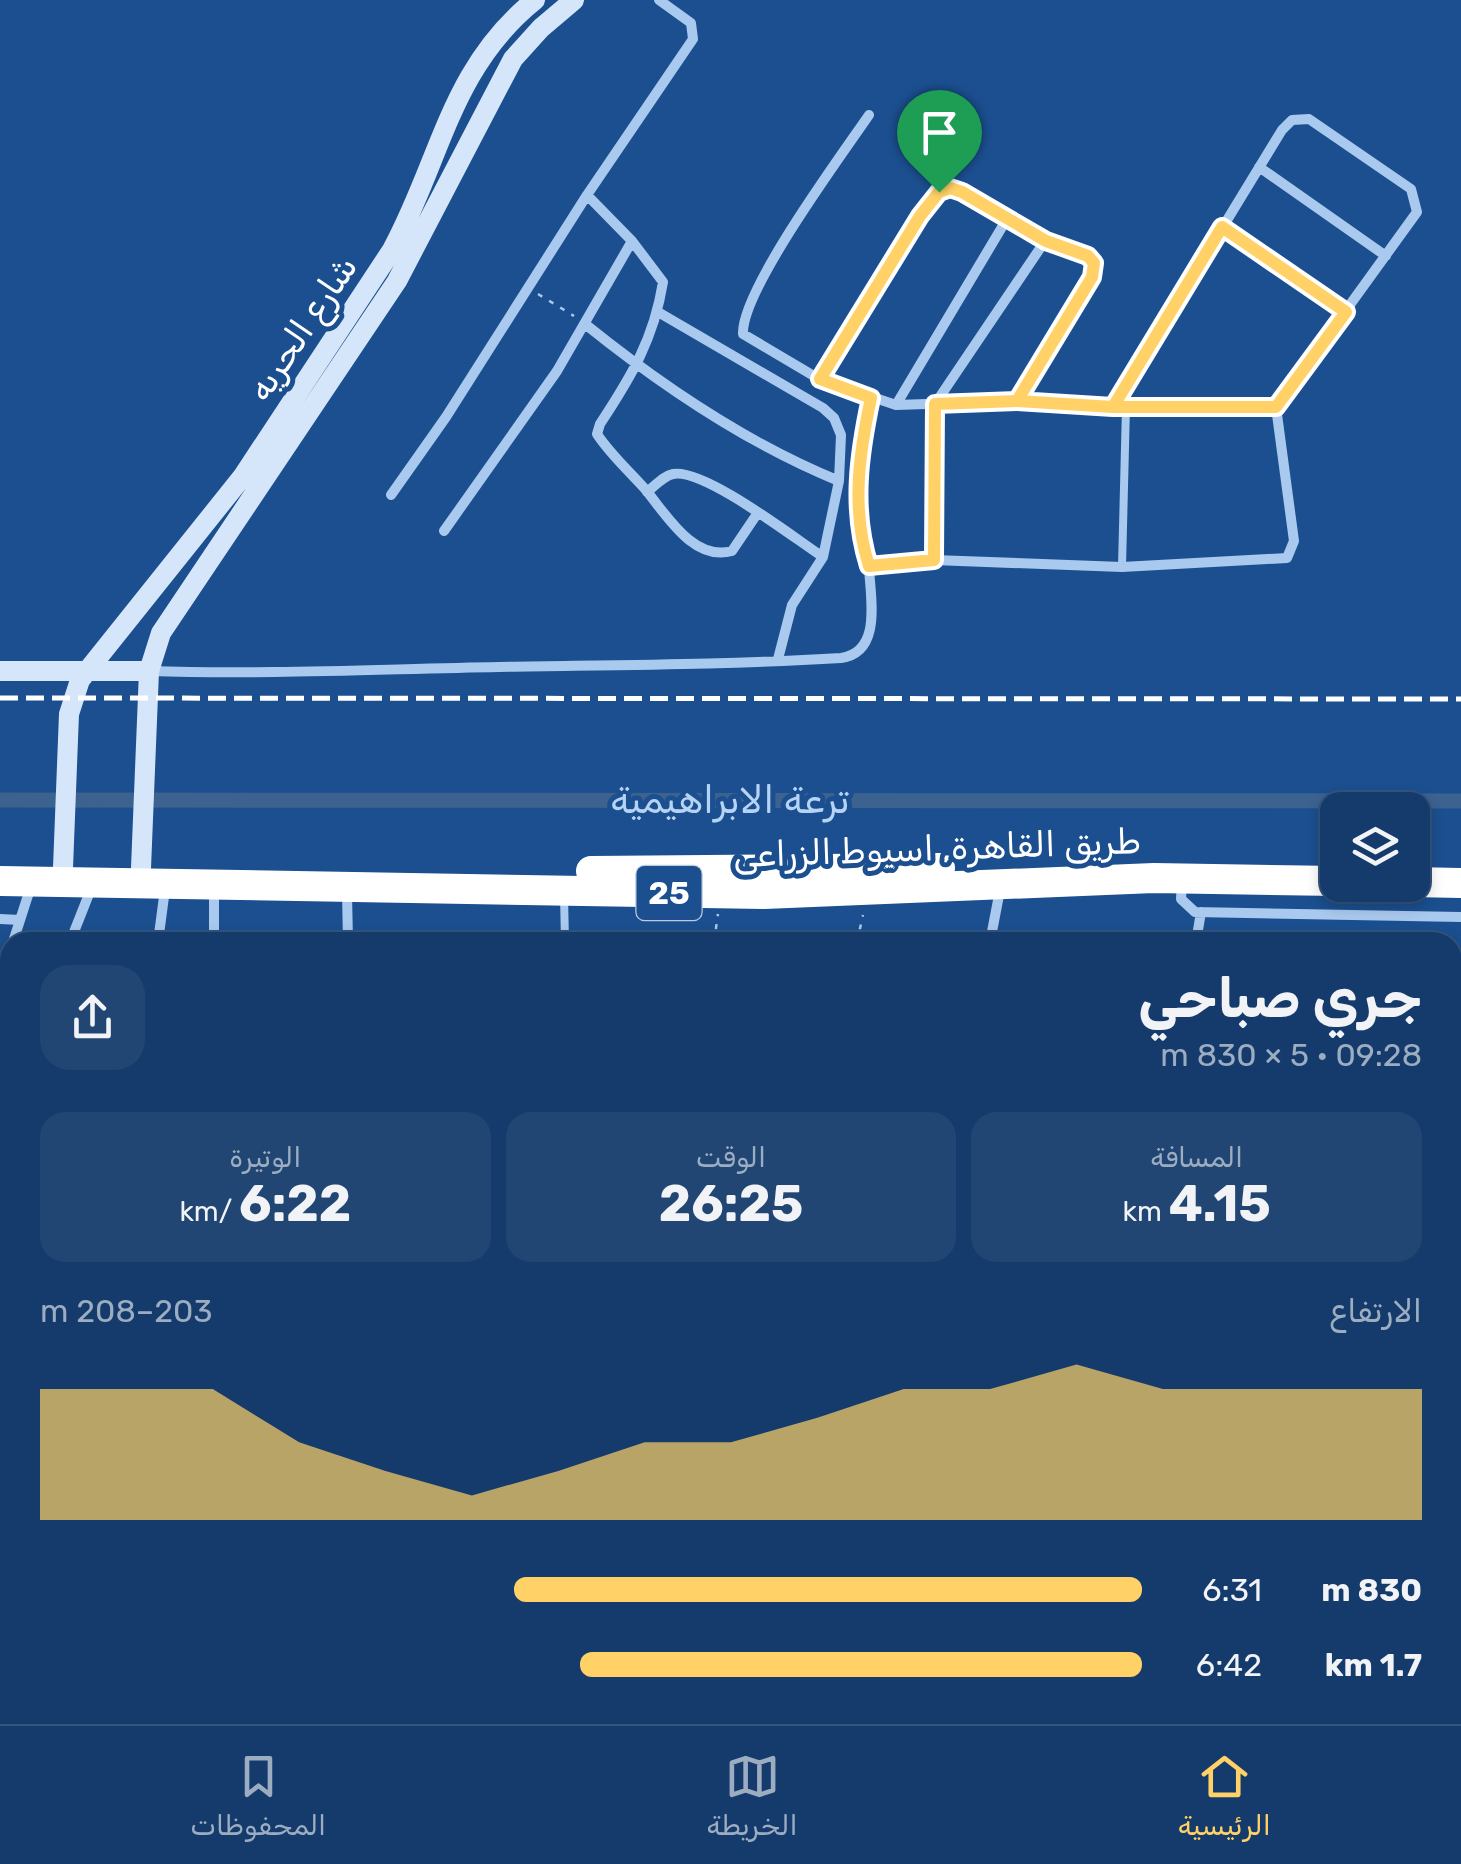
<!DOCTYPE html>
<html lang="ar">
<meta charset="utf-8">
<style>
:root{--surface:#143b6b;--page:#214673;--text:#f1f3f6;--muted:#9dadc1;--line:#33557e;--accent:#ffd166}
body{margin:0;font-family:Rubik,Vazirmatn,sans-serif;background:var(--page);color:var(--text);direction:rtl;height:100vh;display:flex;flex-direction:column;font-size:38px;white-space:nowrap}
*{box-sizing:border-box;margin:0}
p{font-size:32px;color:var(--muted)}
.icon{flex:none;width:55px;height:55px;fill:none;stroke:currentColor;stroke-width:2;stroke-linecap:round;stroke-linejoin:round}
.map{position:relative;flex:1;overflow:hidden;direction:ltr}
.panel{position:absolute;left:0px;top:932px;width:1462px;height:792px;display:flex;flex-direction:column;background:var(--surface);border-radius:30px 30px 0 0;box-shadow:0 5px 15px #0003,0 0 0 2px var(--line);direction:rtl}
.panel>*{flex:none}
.controls{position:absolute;left:1320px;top:792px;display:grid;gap:20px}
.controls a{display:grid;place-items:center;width:110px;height:110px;border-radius:20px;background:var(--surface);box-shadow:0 5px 15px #0003,0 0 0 2px var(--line);font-size:50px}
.pin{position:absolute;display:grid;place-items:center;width:85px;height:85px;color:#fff;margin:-102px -42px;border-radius:50% 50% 50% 0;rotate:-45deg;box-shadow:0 0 10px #0007}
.pin .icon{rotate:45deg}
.round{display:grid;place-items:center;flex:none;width:105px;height:105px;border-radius:30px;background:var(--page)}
.head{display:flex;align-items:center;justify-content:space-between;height:170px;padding:0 40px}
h1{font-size:55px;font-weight:700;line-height:75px}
.metrics{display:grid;grid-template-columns:repeat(3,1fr);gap:15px;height:170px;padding:10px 40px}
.metrics div{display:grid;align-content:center;border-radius:25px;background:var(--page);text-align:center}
.metrics b{font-size:50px;font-weight:700}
.metrics small{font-size:28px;font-weight:400}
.metrics p{font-size:28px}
.chart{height:280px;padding:20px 40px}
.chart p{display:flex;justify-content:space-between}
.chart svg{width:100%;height:180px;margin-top:10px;fill:var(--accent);opacity:.7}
ul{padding:0 40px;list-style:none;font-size:32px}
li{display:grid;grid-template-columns:160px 120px 1fr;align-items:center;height:75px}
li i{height:25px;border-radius:12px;background:var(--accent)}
.dock{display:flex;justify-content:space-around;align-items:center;height:140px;border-top:2px solid var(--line);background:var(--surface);font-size:28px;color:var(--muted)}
.dock a{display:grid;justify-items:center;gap:5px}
.dock .selected{color:var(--accent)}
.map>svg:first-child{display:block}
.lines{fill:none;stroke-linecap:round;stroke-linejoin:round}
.canal{stroke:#3c6290;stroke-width:15}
.path{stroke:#a9c9ee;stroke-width:2.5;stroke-dasharray:5 8;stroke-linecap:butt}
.lane{stroke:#a9c9ee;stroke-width:8}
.street{stroke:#a9c9ee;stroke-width:10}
.secondary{stroke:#d6e6fa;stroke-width:20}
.highway{stroke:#fff;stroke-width:30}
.rail{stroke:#fff;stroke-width:5;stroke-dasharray:18 8;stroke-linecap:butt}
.shaded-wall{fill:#305480}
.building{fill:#4478b7;stroke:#305480;stroke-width:2.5}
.route-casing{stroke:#fff;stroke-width:20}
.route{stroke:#ffd166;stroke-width:12}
.labels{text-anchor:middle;stroke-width:10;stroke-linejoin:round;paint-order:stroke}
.shield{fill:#1b4f8f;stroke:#bbcadd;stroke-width:2.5}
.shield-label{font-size:32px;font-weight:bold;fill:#fff}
.street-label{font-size:35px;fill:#fff;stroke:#1b4f8f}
.water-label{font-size:38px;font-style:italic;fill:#b5d3f5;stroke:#1b4f8f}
</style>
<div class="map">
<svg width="1461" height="1724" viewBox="0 0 1461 1724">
<rect width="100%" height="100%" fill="#1b4f8f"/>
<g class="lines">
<path class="canal" d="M 0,800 L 1461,801"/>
<path class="path" d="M 538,294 L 574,316
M 714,942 L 718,914
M 857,942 L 863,915
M 1452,1051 L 1461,1053
M 1459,1052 L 1461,1036"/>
<path class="lane" d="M 934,560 L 935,404
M 1122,567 L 1126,407
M 564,895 L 565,942
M 0,1538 L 10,1491
M 0,1564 L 10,1566
M 168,1724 L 170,1715
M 647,1724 L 649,1715"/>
<path class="street" d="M 869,115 C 841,156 741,291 743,334 L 819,379 L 896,405 L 1017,401 L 1113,407 L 1276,407 L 1417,212 L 1411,189 L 1309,119 L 1292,120 L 1282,130 L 1113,407
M 1259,167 L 1386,256
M 587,195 L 632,241 L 663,282 C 654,339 631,377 600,424 L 597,434 C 610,454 629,471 645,489 C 666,514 693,562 732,551 L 757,514
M 1222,227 L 1346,312
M 658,312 L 823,408 L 834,418 L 841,435 L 839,481 L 823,557 L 792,605 L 778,659
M 585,324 C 662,386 748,444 839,481
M 819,379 L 920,217 L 939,192 L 950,188 C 986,200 1015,229 1050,243 C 1065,248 1084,250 1094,263 L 1092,277 L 1017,401
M 935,404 L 1045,241
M 896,405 L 1008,217
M 647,492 C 655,486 663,476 673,474 C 704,468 794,538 823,557
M 391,495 L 446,417 L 587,195 L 693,39 L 691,23 L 659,0
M 444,531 L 557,371 L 632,241
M 869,566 C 851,510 859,454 871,398
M 149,671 C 266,675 382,669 499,667 C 613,665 727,665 841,658 C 883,652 870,597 869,566 L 934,560 L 1122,567 L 1287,558 L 1294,541 L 1276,407
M 1182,881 L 1181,899 L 1195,912 L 1461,917
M 347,893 L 348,941
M 0,919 L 20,920
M 214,941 L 348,938
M 13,942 L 31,886
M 70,942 L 91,889
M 158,942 L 165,889
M 214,942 L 214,888
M 990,942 L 1000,890
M 1196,942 L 1201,912
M 1452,965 L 1461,965
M 0,987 L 10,953
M 10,1061 L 10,1069
M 4,1218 L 10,1194
M 1452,1388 L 1461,1369
M 781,1715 L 825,1720
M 763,1724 L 764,1715
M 1078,1724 L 1079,1715
M 1299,1724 L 1304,1715"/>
<path class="secondary" d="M 0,671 L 149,671
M 63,868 L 69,714 L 80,680 L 243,476 L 392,250 C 441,160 450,68 535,0
M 141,868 L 149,671 L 161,633 L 397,281 L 513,59 L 541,28 L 574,0"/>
<path class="highway" d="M 591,871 L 940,868
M 0,881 L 764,894 L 1154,878 L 1338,881
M 1412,882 L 1461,883"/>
<path class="rail" d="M 0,698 L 1461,699"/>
</g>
<path class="shaded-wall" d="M 10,1372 L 10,1389 L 0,1433 L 0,1417 Z"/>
<path class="building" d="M 0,1323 L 10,1325 L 10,1372 L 0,1417 Z"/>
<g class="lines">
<g class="route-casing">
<path id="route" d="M 939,192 L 920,216 L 820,379 L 871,398 C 859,454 851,509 869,566 L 934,560 L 935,404 L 1017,401 L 1113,407 L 1222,227 L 1346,312 L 1276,407 L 1113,407 L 1017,401 L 1092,277 L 1094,263 L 1088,256 L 1046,241 L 962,192 L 950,188 L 939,192"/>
</g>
<use href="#route" class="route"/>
</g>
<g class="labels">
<rect class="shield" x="636.5" y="866" width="65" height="54" rx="8"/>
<g class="shield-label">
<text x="669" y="904">25</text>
</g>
<g class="street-label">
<text transform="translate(302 328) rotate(-56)" y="12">شارع الحريه</text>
<text transform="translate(937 848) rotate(-2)" y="12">طريق القاهرة, اسيوط الزراعى</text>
</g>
<g class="water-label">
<text x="730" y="813">ترعة الابراهيمية</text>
</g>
</g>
</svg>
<div class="controls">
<a><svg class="icon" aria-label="layers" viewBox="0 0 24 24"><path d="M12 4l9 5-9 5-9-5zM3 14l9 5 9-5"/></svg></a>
</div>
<div class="pin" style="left:939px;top:192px;background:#1e9e55"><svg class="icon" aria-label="arrive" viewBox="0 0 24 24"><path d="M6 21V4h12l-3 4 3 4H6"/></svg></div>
<section class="panel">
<div class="head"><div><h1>جري صباحي</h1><p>09:28 · 5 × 830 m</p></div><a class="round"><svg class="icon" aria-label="share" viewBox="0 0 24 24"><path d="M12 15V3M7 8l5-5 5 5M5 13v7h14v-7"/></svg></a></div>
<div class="metrics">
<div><p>المسافة</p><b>4.15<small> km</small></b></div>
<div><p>الوقت</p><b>26:25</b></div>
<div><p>الوتيرة</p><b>6:22<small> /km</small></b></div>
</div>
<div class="chart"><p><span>الارتفاع</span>203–208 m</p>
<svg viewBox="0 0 160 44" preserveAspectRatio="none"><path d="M0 44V12L10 12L20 12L30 25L40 32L50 38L60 32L70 25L80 25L90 19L100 12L110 12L120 6L130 12L140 12L150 12L160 12V44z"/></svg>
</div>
<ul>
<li><b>830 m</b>6:31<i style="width:57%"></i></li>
<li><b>1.7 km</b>6:42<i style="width:51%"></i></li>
</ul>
</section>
</div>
<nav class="dock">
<a class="selected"><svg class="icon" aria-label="home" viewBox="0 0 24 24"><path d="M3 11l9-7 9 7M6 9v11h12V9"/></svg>الرئيسية</a>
<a><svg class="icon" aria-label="map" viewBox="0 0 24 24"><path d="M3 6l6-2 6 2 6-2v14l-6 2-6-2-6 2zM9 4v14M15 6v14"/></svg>الخريطة</a>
<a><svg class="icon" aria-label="saved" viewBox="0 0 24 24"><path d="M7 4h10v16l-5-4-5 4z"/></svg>المحفوظات</a>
</nav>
